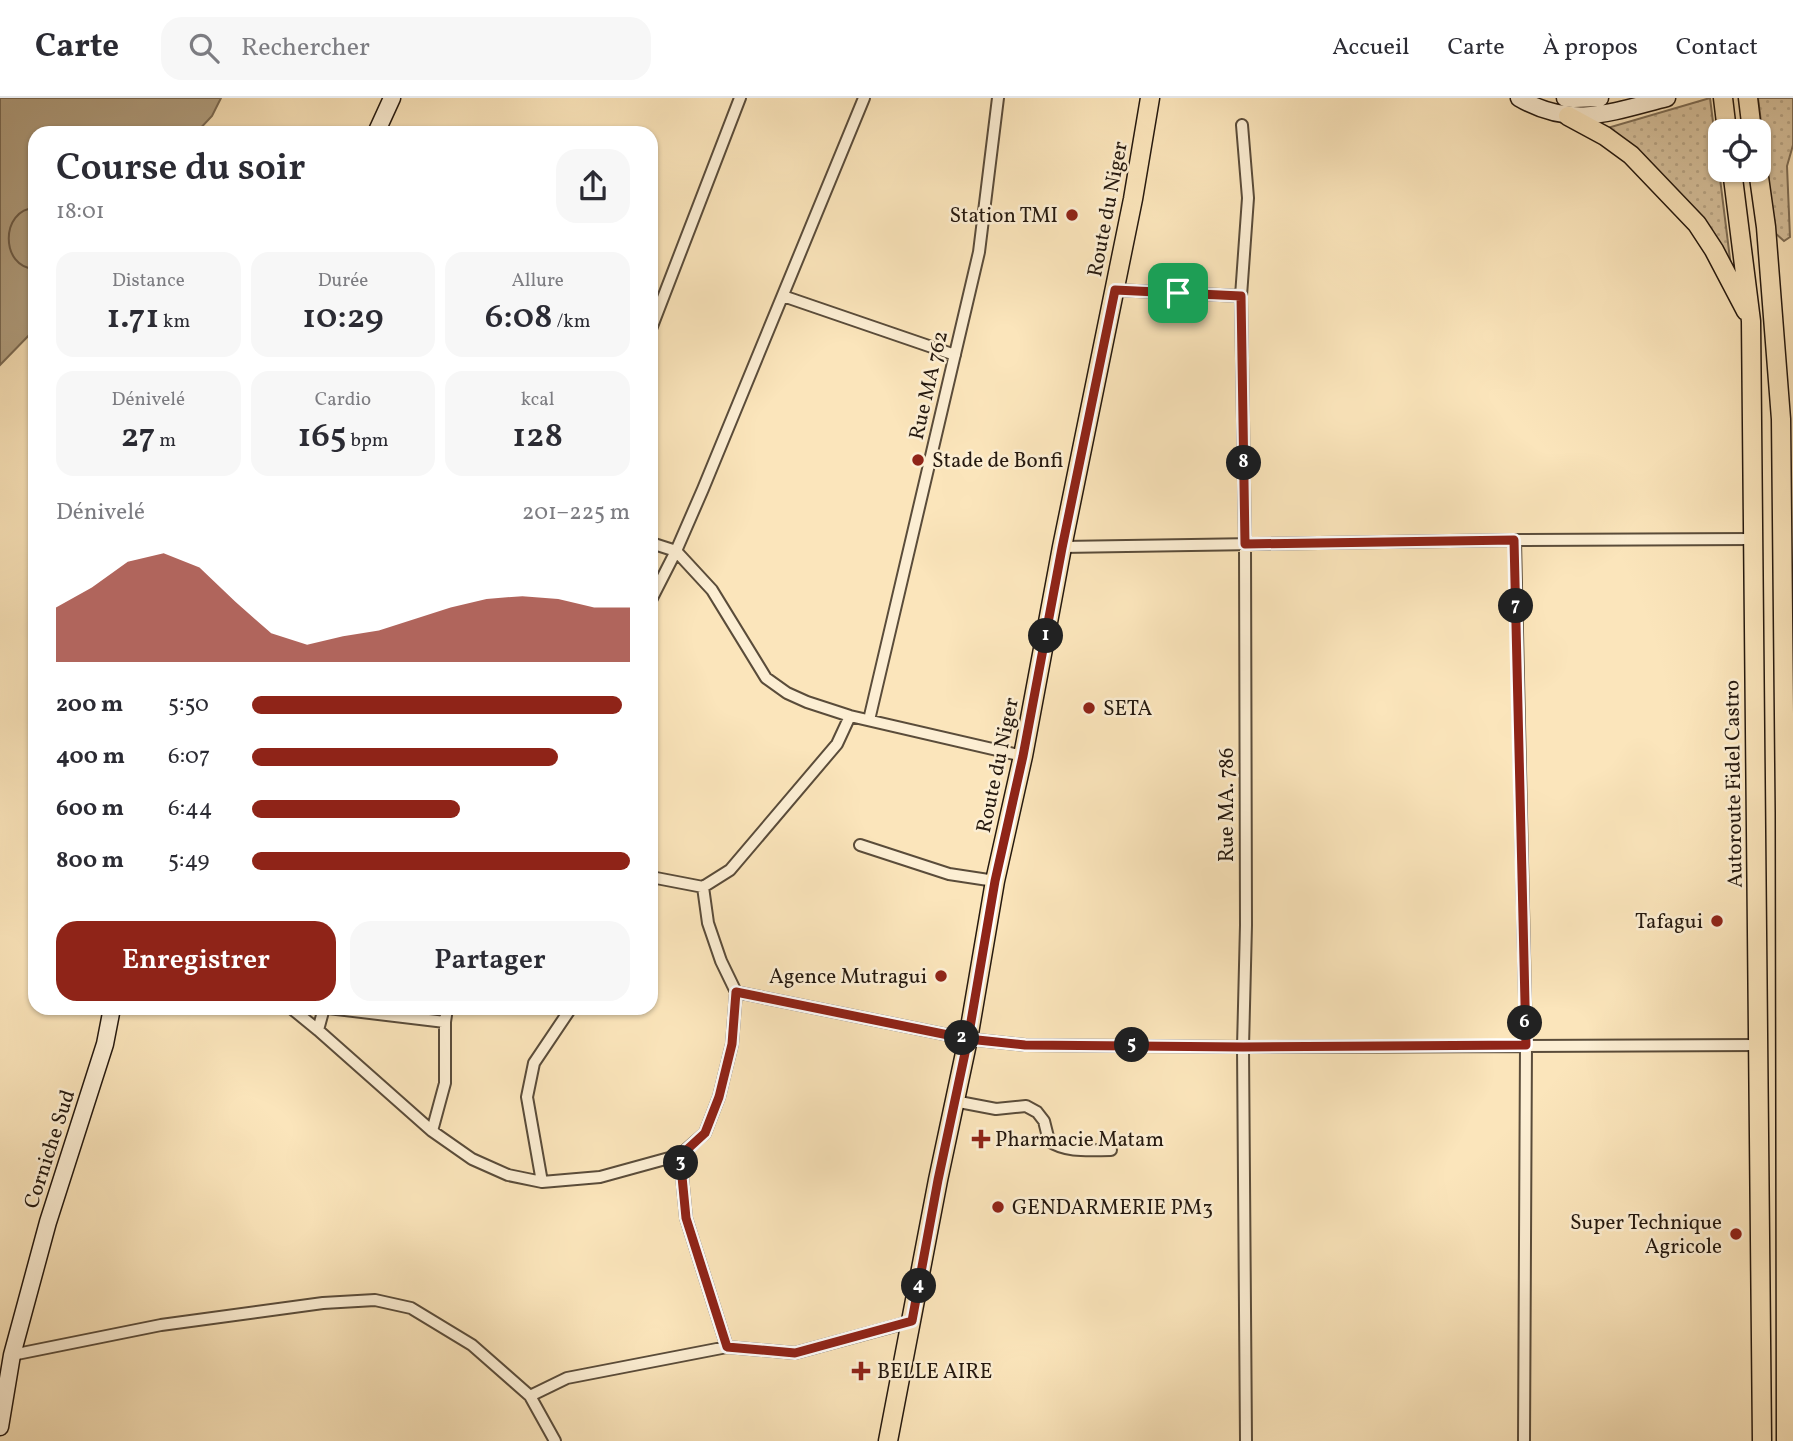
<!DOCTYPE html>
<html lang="fr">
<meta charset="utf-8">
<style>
:root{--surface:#fff;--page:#f7f7f7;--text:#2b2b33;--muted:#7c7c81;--line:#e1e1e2;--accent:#8f2418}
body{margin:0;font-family:Vollkorn,serif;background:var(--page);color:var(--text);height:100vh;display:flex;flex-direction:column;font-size:26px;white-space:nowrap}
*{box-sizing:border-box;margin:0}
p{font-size:23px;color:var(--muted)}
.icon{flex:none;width:38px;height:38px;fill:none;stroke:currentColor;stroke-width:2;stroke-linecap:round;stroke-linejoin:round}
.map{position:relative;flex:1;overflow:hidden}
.drawer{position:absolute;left:28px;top:28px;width:630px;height:889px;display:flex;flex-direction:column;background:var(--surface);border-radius:21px;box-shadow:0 2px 5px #0004}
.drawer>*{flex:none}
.tools{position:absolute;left:1708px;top:21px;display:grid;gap:14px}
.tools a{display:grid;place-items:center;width:63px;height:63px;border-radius:14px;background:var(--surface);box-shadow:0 2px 5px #0004;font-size:35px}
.pin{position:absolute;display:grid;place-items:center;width:60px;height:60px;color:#fff;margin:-30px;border-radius:14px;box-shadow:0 4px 10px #0006}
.km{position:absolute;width:35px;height:35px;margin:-18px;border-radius:50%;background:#222;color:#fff;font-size:19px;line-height:35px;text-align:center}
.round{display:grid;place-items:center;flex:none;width:74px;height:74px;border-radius:21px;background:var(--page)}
.overview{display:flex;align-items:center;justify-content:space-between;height:119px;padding:0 28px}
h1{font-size:38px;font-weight:600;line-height:52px}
.figures{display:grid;grid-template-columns:repeat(3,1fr);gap:10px;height:119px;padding:7px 28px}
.figures div{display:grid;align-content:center;border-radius:18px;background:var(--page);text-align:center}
.figures b{font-size:35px;font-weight:600}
.figures small{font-size:19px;font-weight:400}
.figures p{font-size:19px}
.chart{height:196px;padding:14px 28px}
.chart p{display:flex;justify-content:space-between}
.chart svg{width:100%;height:126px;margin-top:7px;fill:var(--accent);opacity:.7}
.action{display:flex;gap:14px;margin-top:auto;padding:14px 28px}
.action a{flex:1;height:80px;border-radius:21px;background:var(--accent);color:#fff;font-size:28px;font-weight:600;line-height:80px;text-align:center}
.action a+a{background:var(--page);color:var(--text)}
ul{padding:0 28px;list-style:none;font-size:23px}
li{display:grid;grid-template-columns:112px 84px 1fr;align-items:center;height:52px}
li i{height:18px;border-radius:9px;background:var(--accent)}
header{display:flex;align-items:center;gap:42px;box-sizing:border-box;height:98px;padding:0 35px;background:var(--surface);border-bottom:2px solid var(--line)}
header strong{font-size:33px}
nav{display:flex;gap:38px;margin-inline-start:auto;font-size:24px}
.search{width:490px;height:63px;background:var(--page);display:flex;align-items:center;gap:18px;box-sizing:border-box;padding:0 24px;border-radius:21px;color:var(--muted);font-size:26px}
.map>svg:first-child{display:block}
.grass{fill:url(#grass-dots);stroke:#7e6e56;stroke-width:2}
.water{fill:#b2a081;stroke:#7a6a53;stroke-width:2}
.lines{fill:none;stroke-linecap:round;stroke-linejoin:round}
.shore{stroke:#6c5c48;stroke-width:2}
.minor-casing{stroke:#5a4c3a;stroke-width:14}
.secondary-casing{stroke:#25190f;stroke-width:19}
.primary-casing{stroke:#25190f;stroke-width:21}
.trunk-casing{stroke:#25190f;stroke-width:21}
.minor{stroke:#fceed3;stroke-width:10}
.secondary{stroke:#fceed3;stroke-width:16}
.primary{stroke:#fbe5bb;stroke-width:18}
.trunk{stroke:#fbe5bb;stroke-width:18}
.route-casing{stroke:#fff;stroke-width:14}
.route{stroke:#8f2418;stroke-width:9}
.poi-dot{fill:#8f2418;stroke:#fceed3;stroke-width:2.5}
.labels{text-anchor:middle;stroke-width:5;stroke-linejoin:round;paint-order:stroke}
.street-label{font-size:21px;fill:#25190f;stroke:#fceed3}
.poi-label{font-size:21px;fill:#25190f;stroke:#fceed3;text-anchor:start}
</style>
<header>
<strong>Carte</strong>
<div class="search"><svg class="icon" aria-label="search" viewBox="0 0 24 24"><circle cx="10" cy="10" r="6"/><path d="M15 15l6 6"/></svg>Rechercher</div>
<nav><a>Accueil</a><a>Carte</a><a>À propos</a><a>Contact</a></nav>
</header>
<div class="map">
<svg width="1793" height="1343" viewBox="0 0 1793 1343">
<defs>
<pattern id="grass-dots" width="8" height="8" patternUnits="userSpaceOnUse" patternTransform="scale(1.75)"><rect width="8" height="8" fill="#d7c29e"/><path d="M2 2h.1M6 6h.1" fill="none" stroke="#b8a687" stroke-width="1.8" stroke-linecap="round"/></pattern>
</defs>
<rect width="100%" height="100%" fill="#fbe5bb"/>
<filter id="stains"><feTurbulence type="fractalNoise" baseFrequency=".00286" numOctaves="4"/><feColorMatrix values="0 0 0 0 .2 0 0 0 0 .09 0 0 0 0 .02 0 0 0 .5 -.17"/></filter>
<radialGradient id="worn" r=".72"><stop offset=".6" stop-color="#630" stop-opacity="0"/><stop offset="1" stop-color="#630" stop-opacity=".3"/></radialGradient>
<path class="grass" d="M 1710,0 L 1732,177 L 1604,31 Z
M 1758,0 L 1793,0 L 1793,47 L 1787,68 L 1790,139 L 1784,143 L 1775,135 Z"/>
<path class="water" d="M 0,0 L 221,0 L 212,18 L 196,35 L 35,35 L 35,119 L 30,143 L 35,147 L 35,231 L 0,267 Z"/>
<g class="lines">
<path class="shore" d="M 35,110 C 0,111 0,170 35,171"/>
<g class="minor-casing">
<path id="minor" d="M 1115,192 L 1241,198 L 1245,446 L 1246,827 L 1243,949 L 1246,1343
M 783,198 L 955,257
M 1241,198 L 1248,100 L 1242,27
M 651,231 L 740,0
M 1515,442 L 1526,947 L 1524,1343
M 651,445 L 676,453 L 712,492 L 766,580 L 787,595 L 807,604 L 850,618 L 1023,658
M 1062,449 L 1515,442 L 1753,441
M 651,502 L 676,453 L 703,391 L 864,0
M 869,622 L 979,154 L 998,0
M 860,747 L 949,776 L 995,783
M 651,779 L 703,789 L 730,772 L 837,646 L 850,618
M 703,789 L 708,825 L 721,863 L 736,894 L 732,946 L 719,999 L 705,1035 L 680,1057 L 686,1120 L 727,1249
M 736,894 L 968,941 L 1025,947 L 1243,949 L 1758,947
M 291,910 L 318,932 L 432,1033 L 472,1061 L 508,1077 L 542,1084 L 600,1079 L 680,1057
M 328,910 L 445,924
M 318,932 L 324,910
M 954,1003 L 996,1011 L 1026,1008 L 1037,1014 L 1044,1023 L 1049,1043 C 1066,1055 1091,1052 1111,1052
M 432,1033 L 445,985 L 445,924 L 447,910
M 542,1084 L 527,999 L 534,965 L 571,910
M 12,1257 L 161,1227 L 323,1205 L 375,1202 L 411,1210 L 472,1247 L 530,1298 L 555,1343
M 530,1298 L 567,1280 L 727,1249 L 795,1255 L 913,1223"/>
</g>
<g class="secondary-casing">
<path id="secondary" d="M 1519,0 C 1572,31 1612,14 1667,0
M 1565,0 L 1574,1 L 1600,0
M 376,35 L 392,0
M 0,1329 L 12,1257 L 48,1124 L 105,946 L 112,910"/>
</g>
<g class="primary-casing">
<path id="primary" d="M 888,1343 L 938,1082 L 968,941 L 995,783 L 1023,658 L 1062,449 L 1133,101 L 1150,0"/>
</g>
<g class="trunk-casing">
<path id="trunk" d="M 1723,0 L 1727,33
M 1748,0 L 1752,33
M 1568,18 L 1605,38 L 1631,57 L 1697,126 L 1714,152 L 1746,213
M 1732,72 L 1751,223 L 1762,1343
M 1758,72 L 1766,129 L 1781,321 L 1785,714 L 1786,1343"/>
</g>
<use href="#minor" class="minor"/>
<use href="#secondary" class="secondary"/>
<use href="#primary" class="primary"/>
<use href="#trunk" class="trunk"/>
</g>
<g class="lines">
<g class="route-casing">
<path id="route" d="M 1178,195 L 1115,192 L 1062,450 L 1023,658 L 995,783 L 968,941 L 736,894 L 732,946 L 719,999 L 705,1035 L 680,1058 L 686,1120 L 727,1249 L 795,1255 L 912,1223 L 938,1082 L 968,941 L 1025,947 L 1243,949 L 1526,947 L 1514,442 L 1245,446 L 1241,198 L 1178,195"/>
</g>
<use href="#route" class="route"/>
</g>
<g class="poi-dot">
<circle cx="1072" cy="117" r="7"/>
<circle cx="918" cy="362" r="7"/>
<circle cx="1089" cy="610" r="7"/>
<circle cx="1717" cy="823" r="7"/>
<circle cx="941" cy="878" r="7"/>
<path d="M977.5 1030.5h7v7h7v7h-7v7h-7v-7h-7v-7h7z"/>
<circle cx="998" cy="1109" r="7"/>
<circle cx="1736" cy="1136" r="7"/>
<path d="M857.5 1262.5h7v7h7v7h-7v7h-7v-7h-7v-7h7z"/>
</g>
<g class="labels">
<g class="street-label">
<text transform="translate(1107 111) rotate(-79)" y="7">Route du Niger</text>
<text transform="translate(928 287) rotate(-77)" y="7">Rue MA 762</text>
<text transform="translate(997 667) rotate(-78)" y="7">Route du Niger</text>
<text transform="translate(1733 686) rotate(-91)" y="7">Autoroute Fidel Castro</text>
<text transform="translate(1226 707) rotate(-90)" y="7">Rue MA. 786</text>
<text transform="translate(49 1051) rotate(-72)" y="7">Corniche Sud</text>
</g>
<g class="poi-label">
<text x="1058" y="124" text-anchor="end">Station TMI</text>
<text x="932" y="369">Stade de Bonfi</text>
<text x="1103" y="617">SETA</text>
<text x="1703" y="830" text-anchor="end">Tafagui</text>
<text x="927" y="885" text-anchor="end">Agence Mutragui</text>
<text x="995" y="1048">Pharmacie Matam</text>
<text x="1012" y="1116">GENDARMERIE PM3</text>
<text x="1722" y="1131" text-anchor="end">Super Technique<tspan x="1722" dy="24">Agricole</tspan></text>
<text x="877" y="1280">BELLE AIRE</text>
</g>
</g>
<rect width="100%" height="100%" filter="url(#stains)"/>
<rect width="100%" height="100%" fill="url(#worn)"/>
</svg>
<div class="tools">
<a><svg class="icon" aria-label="locate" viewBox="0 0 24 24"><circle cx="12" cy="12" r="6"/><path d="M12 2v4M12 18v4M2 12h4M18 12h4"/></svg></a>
</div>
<div class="pin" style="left:1178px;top:195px;background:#1e9e55"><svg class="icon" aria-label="arrive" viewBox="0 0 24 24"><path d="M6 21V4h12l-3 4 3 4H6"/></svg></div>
<b class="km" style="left:1046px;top:538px">1</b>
<b class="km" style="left:962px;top:940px">2</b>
<b class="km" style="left:681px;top:1065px">3</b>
<b class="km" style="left:919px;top:1188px">4</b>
<b class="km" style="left:1132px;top:947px">5</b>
<b class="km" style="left:1525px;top:925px">6</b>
<b class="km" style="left:1516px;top:508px">7</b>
<b class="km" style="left:1244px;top:365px">8</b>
<section class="drawer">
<div class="overview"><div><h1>Course du soir</h1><p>18:01</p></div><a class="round"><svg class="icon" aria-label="share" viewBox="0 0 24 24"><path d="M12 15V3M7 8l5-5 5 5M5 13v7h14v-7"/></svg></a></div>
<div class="figures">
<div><p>Distance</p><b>1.71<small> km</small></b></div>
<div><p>Durée</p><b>10:29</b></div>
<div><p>Allure</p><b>6:08<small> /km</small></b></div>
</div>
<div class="figures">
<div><p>Dénivelé</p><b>27<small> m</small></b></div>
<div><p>Cardio</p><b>165<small> bpm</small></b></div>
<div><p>kcal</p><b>128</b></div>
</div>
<div class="chart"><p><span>Dénivelé</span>201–225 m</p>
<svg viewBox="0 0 160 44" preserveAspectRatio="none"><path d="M0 44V25L10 18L20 9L30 6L40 11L50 23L60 34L70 38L80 35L90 33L100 29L110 25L120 22L130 21L140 22L150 25L160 25V44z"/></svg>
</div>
<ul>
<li><b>200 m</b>5:50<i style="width:98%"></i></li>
<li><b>400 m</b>6:07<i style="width:81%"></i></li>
<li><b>600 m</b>6:44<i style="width:55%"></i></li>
<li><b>800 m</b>5:49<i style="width:100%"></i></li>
</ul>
<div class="action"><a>Enregistrer</a><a>Partager</a></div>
</section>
</div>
